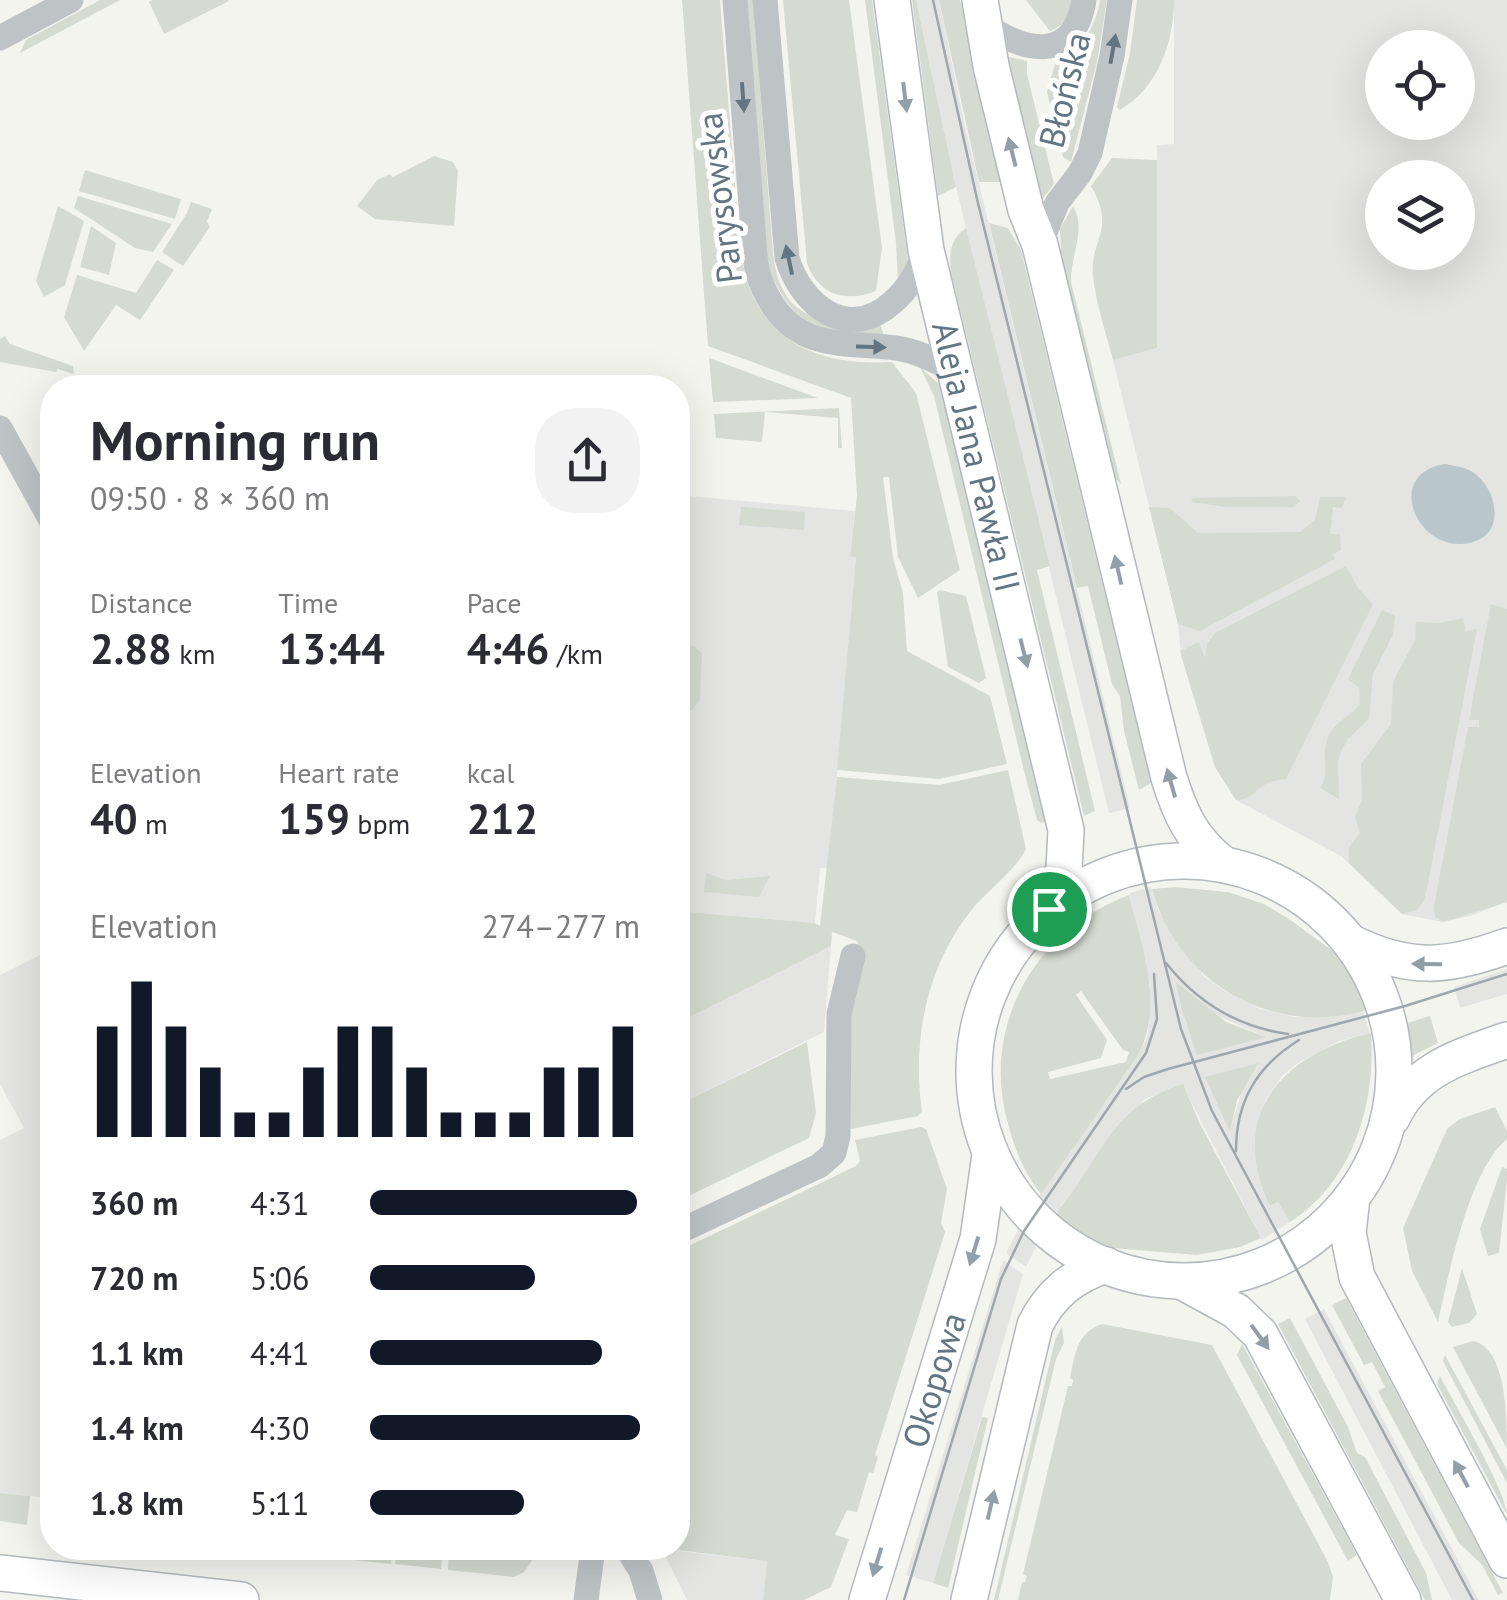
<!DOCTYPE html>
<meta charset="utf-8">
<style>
:root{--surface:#fff;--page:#f2f2f3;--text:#2b2b33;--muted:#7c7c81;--accent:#111827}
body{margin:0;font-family:"PT Sans",sans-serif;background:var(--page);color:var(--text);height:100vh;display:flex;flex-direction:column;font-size:38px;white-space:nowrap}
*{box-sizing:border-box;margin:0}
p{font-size:32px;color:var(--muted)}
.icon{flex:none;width:55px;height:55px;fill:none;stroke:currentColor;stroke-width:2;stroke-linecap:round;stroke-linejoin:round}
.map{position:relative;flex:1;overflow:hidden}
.side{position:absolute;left:40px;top:375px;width:650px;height:1185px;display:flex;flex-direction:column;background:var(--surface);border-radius:40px;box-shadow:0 10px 40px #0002}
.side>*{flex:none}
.fabs{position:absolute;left:1365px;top:30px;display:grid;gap:20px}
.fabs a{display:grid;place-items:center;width:110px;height:110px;border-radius:50%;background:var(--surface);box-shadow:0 10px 40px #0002;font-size:50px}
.pin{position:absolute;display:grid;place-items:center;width:85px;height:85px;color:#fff;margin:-42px;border:5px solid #fff;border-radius:50%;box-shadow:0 2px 10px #0007}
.round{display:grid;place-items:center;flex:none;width:105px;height:105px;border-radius:40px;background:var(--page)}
.summary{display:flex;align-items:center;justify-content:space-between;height:170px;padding:0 50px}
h1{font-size:55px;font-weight:700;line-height:75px}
.metrics{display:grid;grid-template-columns:repeat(3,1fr);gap:15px;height:170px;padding:10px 50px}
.metrics div{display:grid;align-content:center}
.metrics b{font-size:42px;font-weight:700}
.metrics small{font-size:28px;font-weight:400}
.metrics p{font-size:28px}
.chart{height:280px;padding:20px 50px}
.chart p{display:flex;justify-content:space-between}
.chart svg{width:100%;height:180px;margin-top:10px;stroke:var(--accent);stroke-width:6}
ul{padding:0 50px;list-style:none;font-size:32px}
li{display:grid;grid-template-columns:160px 120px 1fr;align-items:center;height:75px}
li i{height:25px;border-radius:12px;background:var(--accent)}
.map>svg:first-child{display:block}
.built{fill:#e4e5e3;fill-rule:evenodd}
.green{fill:#d5dbd0;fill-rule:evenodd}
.water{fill:#b9c7cb}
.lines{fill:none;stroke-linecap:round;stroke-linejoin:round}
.secondary-casing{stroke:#b3b9bd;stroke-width:38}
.street{stroke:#bec4c6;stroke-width:25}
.secondary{stroke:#fff;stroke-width:35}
.tram{stroke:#9fa7ac;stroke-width:2.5}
.oneway{fill:#617682}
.oneway2{fill:#909fa8}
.labels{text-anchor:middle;stroke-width:10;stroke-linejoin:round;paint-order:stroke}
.street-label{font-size:35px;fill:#617682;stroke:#fff}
</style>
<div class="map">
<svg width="1507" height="1600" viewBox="0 0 1507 1600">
<rect width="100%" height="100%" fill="#f4f4ef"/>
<path class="built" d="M 916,0 L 939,0 L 964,122 L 1130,808 L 1115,812 L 1109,813 L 1108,809 L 956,187 Z
M 1174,0 L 1507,0 L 1507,902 L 1470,916 L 1443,922 L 1402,914 L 1341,856 L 1236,800 L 1215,767 L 1181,656 L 1178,624 L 1113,360 L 1157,348 L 1157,145 L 1174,144 ZM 1382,48 L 1458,48 L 1458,122 L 1382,122 ZM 1382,178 L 1458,178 L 1458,252 L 1382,252 Z
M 678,495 L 855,511 L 850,555 L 856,557 L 829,868 L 820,868 L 815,923 L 678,911 Z
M 1151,887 L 1159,912 L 1203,975 L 1223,990 L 1258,1008 L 1295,1017 L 1363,1011 L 1370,1033 L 1339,1041 L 1298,1063 L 1282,1076 L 1265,1101 L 1256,1133 L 1258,1171 L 1271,1206 L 1278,1202 L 1290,1222 L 1262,1240 L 1182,1084 L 1145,1099 L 1055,1214 L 1039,1196 L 1139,1054 L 1148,1035 L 1150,985 L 1129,893 ZM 1177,983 L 1213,1014 L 1264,1036 L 1186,1024 ZM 1259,1065 L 1242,1090 L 1230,1131 L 1206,1078 Z
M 831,946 L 824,1032 L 678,1105 L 678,1023 Z
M 52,949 L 52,1498 L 0,1493 L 0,1140 L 24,1128 L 0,1084 L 0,975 Z
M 1507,969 L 1507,994 L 1460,1008 L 1454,987 Z
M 1020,1226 L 1037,1245 L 1026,1267 L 1006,1253 Z
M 1003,1260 L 1023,1274 L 933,1583 L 906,1575 Z
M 1324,1309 L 1452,1549 L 1479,1600 L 1452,1600 L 1305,1319 Z
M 662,1549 L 767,1561 L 763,1600 L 687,1600 Z"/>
<path class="green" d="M 100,0 L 120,0 L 20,53 L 26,40 Z
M 152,0 L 228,0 L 229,1 L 164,34 L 149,2 Z
M 682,0 L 720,0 L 740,247 C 750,334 808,367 892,362 L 916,393 L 960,570 L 918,598 L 898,557 L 889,477 L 883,477 L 893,558 L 903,593 L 907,651 L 990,696 L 1007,764 L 939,779 L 837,770 L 856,557 L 850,556 L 857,496 L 851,398 L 708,346 Z
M 746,0 L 753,0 L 773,253 C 781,324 823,321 880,324 L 884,336 C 820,334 793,328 767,265 Z
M 783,0 L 849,0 L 882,248 L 876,291 C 846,303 818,295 807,263 Z
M 865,0 L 872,0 L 908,260 L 898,282 L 896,243 Z
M 912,0 L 916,0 L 956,187 L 938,196 Z
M 939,0 L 960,0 L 1003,176 L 1000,182 L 979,182 Z
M 1026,0 L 1075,0 C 1070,14 1065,26 1050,31 Z
M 1100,0 L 1107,0 L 1097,62 L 1071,162 L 1063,157 L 1047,92 L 1057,57 C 1084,47 1095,28 1100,0 Z
M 1137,0 L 1174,0 C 1174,42 1158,88 1120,110 L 1117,107 L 1130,53 Z
M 1005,56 L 1027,61 L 1027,74 L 1054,184 L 1041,201 Z
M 434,156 L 453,162 L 458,171 L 454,226 L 375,219 L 357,206 L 377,180 L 390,174 L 393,177 Z
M 1112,158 L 1157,160 L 1157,348 L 1113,360 C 1106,333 1096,304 1093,276 C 1089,240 1117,231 1091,186 Z
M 85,170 L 181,199 L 175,219 L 79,191 Z
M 78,196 L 172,224 L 153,252 L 135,248 L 74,208 Z
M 191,202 L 212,209 L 207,221 L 210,227 L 183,266 L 162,252 L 187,213 Z
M 58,206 L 84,221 L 65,285 L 44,297 L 36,281 Z
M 1073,206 C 1087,228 1070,257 1071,282 L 1121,484 L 1114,477 L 1059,250 L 1061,249 L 1060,229 Z
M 989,223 L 1008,228 L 1021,250 L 1151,783 L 1139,790 L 1124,731 L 1120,696 L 1112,684 L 1088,586 L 1077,588 Z
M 91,226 L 116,243 L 109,275 L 80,267 Z
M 966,228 L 1050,566 L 1037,570 L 1095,811 L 1084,816 L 951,272 C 949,254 950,239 966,228 Z
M 157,260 L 174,270 L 140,320 L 116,305 L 84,351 L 64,317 L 77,275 L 136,293 Z
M 5,336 L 10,344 L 73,366 L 74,374 L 58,369 L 56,372 L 0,362 L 0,339 Z
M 709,358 L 818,398 L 713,402 Z
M 920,367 L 940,385 L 1045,822 L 1041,823 L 1037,820 L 1025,775 L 934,396 Z
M 839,408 L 842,448 L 838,448 L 838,418 L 765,412 L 762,442 L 716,438 L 714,414 Z
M 1296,496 L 1300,501 L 1294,507 L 1225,507 L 1191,502 L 1193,498 Z
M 1320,497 L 1346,497 L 1342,508 L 1333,507 L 1330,534 L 1340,534 L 1341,550 L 1333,554 L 1335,559 L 1200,631 L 1178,624 L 1149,507 L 1170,508 L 1198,533 L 1300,532 L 1315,520 Z
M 741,507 L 805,512 L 804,530 L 739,525 Z
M 1346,566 L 1358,588 L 1373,604 L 1286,779 C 1254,781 1259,799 1236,800 L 1215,767 L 1180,651 L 1199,642 L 1205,658 L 1207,644 L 1215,633 Z
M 940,590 L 966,596 L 986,678 L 979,683 L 948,667 L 937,592 Z
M 1491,604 L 1507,609 L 1507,902 L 1443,922 L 1435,917 L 1434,907 L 1468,727 L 1479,727 L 1479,720 L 1469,720 Z
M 1382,610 L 1395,616 L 1393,635 L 1373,674 L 1369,719 L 1348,739 L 1341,751 L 1338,763 L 1339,799 L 1320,788 C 1331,772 1321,758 1327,740 C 1333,722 1349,718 1360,704 L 1359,688 L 1348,679 Z
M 1463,618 L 1466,631 L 1477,629 L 1425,899 L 1417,910 L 1402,914 L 1349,863 L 1349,847 L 1360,833 L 1355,817 L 1362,800 L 1361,764 L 1391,724 L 1393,682 L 1415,640 L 1416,622 L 1439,623 Z
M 678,642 L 695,647 L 702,653 L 700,699 L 692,710 L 678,709 Z
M 1008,770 L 1026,849 C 1014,873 987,890 970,912 C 926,968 912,1041 922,1111 L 918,1116 L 851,1129 C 849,1091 843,1048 850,1009 C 855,981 870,969 857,941 L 832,932 L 831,946 L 678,1023 L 678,911 L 815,923 L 820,926 L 837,777 L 939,785 Z
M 706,873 L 727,880 L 770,876 L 759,897 L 704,892 Z
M 1175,887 L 1228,892 L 1264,904 L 1289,919 L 1352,965 L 1367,1010 C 1273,1038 1178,984 1152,889 Z
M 1129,895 C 1142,948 1164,1002 1139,1054 L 1041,1194 C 1024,1173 1015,1150 1008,1124 C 980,1026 1035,930 1129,895 ZM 1081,991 L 1123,1050 L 1129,1052 L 1126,1062 L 1050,1079 L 1048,1072 L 1101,1058 L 1107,1040 L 1076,995 Z
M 1176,982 L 1226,1022 L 1266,1037 L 1197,1055 L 1180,1004 Z
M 1430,1016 L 1438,1043 L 1410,1057 L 1407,1023 Z
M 1371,1033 C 1376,1104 1353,1182 1290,1222 L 1278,1202 L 1270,1206 C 1226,1115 1283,1053 1371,1033 Z
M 807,1042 L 816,1113 L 809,1138 L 678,1201 L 678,1105 Z
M 1259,1063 L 1237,1100 L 1230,1132 L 1205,1077 Z
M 1183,1084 L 1200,1124 L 1261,1238 L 1240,1247 L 1197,1255 L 1100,1247 L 1079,1234 L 1056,1213 C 1102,1160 1108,1107 1183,1084 Z
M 1495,1107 L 1507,1131 L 1507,1139 C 1469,1170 1449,1273 1438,1322 L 1412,1271 L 1403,1228 L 1447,1129 L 1460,1119 Z
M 921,1127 L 926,1129 L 947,1189 L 941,1223 L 945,1232 L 875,1455 L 878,1457 L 873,1473 L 869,1472 L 857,1512 L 847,1510 L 835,1535 L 849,1539 L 831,1587 L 804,1600 L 763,1600 L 767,1561 L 661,1548 L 678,1548 L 678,1251 L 856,1166 L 860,1161 L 855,1140 Z
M 1502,1167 L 1507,1169 L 1507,1179 L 1499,1253 L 1488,1256 L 1480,1229 Z
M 1462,1268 L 1477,1314 L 1469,1323 L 1452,1327 L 1448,1322 Z
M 1346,1298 L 1503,1593 L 1498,1595 L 1482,1565 L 1459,1543 L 1378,1391 L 1385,1387 L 1372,1362 L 1364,1365 L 1332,1305 Z
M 1290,1318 L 1348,1427 L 1357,1453 L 1365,1457 L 1426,1573 L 1432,1600 L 1425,1600 L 1278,1324 Z
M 1102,1324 L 1212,1345 L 1328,1562 L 1333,1577 L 1330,1600 L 1018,1600 L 1022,1582 L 1025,1582 L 1027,1576 L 1023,1574 L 1068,1386 L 1072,1386 L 1073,1380 L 1070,1378 C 1075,1355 1076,1333 1102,1324 Z
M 1062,1327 L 1064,1343 L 1056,1359 L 998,1600 L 994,1600 L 1055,1340 Z
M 1473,1341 C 1507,1348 1507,1419 1507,1449 L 1453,1347 Z
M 1242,1344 L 1357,1555 L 1348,1561 L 1237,1355 Z
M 1445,1355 L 1507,1470 L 1507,1483 L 1443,1361 Z
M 1440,1376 C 1454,1404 1506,1489 1507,1515 L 1437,1384 Z
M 982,1417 L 988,1418 L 948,1588 L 933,1583 Z
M 0,1493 L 30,1496 L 27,1525 L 0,1521 Z
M 305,1548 L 393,1548 L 391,1564 L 305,1555 Z
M 396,1548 L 443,1548 L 441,1569 L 395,1564 Z
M 449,1548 L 541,1548 L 524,1572 L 514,1577 L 448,1570 Z"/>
<path class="water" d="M 1445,464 C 1455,466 1466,467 1474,473 C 1497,489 1506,533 1473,542 C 1419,558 1381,474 1445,464 Z"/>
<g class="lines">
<g class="secondary-casing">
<g id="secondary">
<path id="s1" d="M 892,0 L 926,250 L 1066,830 L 1064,869 L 1049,909"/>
<path d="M 980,0 L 991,66 L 1026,210 L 1040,245 L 1169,778 C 1180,813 1192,840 1222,863"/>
<circle cx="1184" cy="1071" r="210"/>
<path d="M 1350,942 C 1409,971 1447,968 1507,946"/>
<path d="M 1392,1118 C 1415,1069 1459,1057 1507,1040"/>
<path d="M 1352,1197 L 1348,1233 L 1357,1277 L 1507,1560"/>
<path d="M 1183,1282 L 1236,1311 L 1260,1334 L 1403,1600"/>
<path d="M 0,1573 L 241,1600"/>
<path id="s2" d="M 867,1600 L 978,1239 L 990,1155"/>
<path d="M 969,1600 L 1035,1325 C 1051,1293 1073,1276 1106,1265"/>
</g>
</g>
<path class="street" d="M 735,0 L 755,256 C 757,276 763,290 774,307 C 805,351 849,342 896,348 C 917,351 936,361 955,371
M 765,0 L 787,258 C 801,305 848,343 893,302 C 910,288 918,269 926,250
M 985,24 C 1025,53 1074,63 1084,0
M 0,38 L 71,0
M 1040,245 L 1057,203 L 1080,173 L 1090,153 L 1112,56 L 1120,0
M 0,428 L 52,522
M 678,1232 L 819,1166 L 834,1153 L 838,1136 L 839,1014 L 853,956
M 627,1548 L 641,1571 L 650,1600
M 586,1600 L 593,1548"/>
<use href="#secondary" class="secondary"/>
<path class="tram" d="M 933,0 L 977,199 L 1181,1029 L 1212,1111 L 1473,1600
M 1166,963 C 1197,1002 1238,1027 1288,1034
M 1126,1089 L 1144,1077 L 1168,1069 L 1405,1006 L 1507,974
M 1236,1151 C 1236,1101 1257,1066 1299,1040
M 904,1600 L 1001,1279 L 1024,1231 L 1146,1053 L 1157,1019 L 1154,974"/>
</g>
<defs><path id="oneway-solid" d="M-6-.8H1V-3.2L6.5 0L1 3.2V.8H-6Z" transform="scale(2.5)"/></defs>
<g class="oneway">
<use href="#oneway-solid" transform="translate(1113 49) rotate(-80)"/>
<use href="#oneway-solid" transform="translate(743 97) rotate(86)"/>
<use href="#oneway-solid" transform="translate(789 260) rotate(-102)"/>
<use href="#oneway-solid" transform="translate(871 347) rotate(2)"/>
</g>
<g class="oneway2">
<use href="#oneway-solid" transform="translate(905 97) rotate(83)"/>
<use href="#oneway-solid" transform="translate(1012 152) rotate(-104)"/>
<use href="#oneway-solid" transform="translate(1118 570) rotate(-103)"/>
<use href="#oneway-solid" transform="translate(1024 653) rotate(76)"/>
<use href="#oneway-solid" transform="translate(1171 783) rotate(-106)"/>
<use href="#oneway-solid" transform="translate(1427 964) rotate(-179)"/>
<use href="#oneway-solid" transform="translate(974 1251) rotate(107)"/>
<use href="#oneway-solid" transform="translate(1260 1337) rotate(54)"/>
<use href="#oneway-solid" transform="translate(1461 1474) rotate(-118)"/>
<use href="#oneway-solid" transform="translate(991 1505) rotate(-77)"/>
<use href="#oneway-solid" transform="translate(877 1562) rotate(107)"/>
</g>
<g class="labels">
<g class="street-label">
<text transform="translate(1065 90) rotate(-76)" y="12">Błońska</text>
<text transform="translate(720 198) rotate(-97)" y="12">Parysowska</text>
<text dy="12" stroke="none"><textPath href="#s1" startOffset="465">Aleja Jana Pawła II</textPath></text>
<text dy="12" stroke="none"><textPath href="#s2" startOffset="230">Okopowa</textPath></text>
</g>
</g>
</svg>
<div class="fabs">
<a><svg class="icon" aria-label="locate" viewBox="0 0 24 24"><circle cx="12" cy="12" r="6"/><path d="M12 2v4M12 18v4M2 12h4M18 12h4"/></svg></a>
<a><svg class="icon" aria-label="layers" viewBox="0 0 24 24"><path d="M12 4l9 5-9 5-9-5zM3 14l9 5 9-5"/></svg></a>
</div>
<div class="pin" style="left:1049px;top:909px;background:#1e9e55"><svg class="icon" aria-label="arrive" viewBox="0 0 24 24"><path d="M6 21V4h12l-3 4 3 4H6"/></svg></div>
<section class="side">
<div class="summary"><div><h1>Morning run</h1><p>09:50 · 8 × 360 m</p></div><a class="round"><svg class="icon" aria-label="share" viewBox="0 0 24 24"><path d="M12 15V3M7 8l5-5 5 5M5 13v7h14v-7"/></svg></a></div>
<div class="metrics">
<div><p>Distance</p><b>2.88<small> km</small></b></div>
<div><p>Time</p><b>13:44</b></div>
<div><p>Pace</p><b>4:46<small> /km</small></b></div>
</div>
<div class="metrics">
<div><p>Elevation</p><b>40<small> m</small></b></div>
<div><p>Heart rate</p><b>159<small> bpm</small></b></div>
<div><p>kcal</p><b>212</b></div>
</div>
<div class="chart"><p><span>Elevation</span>274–277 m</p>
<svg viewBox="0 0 160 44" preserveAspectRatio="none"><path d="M5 44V17M15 44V6M25 44V17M35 44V27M45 44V38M55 44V38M65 44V27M75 44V17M85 44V17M95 44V27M105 44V38M115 44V38M125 44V38M135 44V27M145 44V27M155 44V17"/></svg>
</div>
<ul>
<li><b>360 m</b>4:31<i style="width:99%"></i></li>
<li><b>720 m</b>5:06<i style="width:61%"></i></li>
<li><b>1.1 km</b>4:41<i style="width:86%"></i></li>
<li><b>1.4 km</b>4:30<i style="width:100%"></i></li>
<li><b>1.8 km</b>5:11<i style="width:57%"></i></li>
</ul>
</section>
</div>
